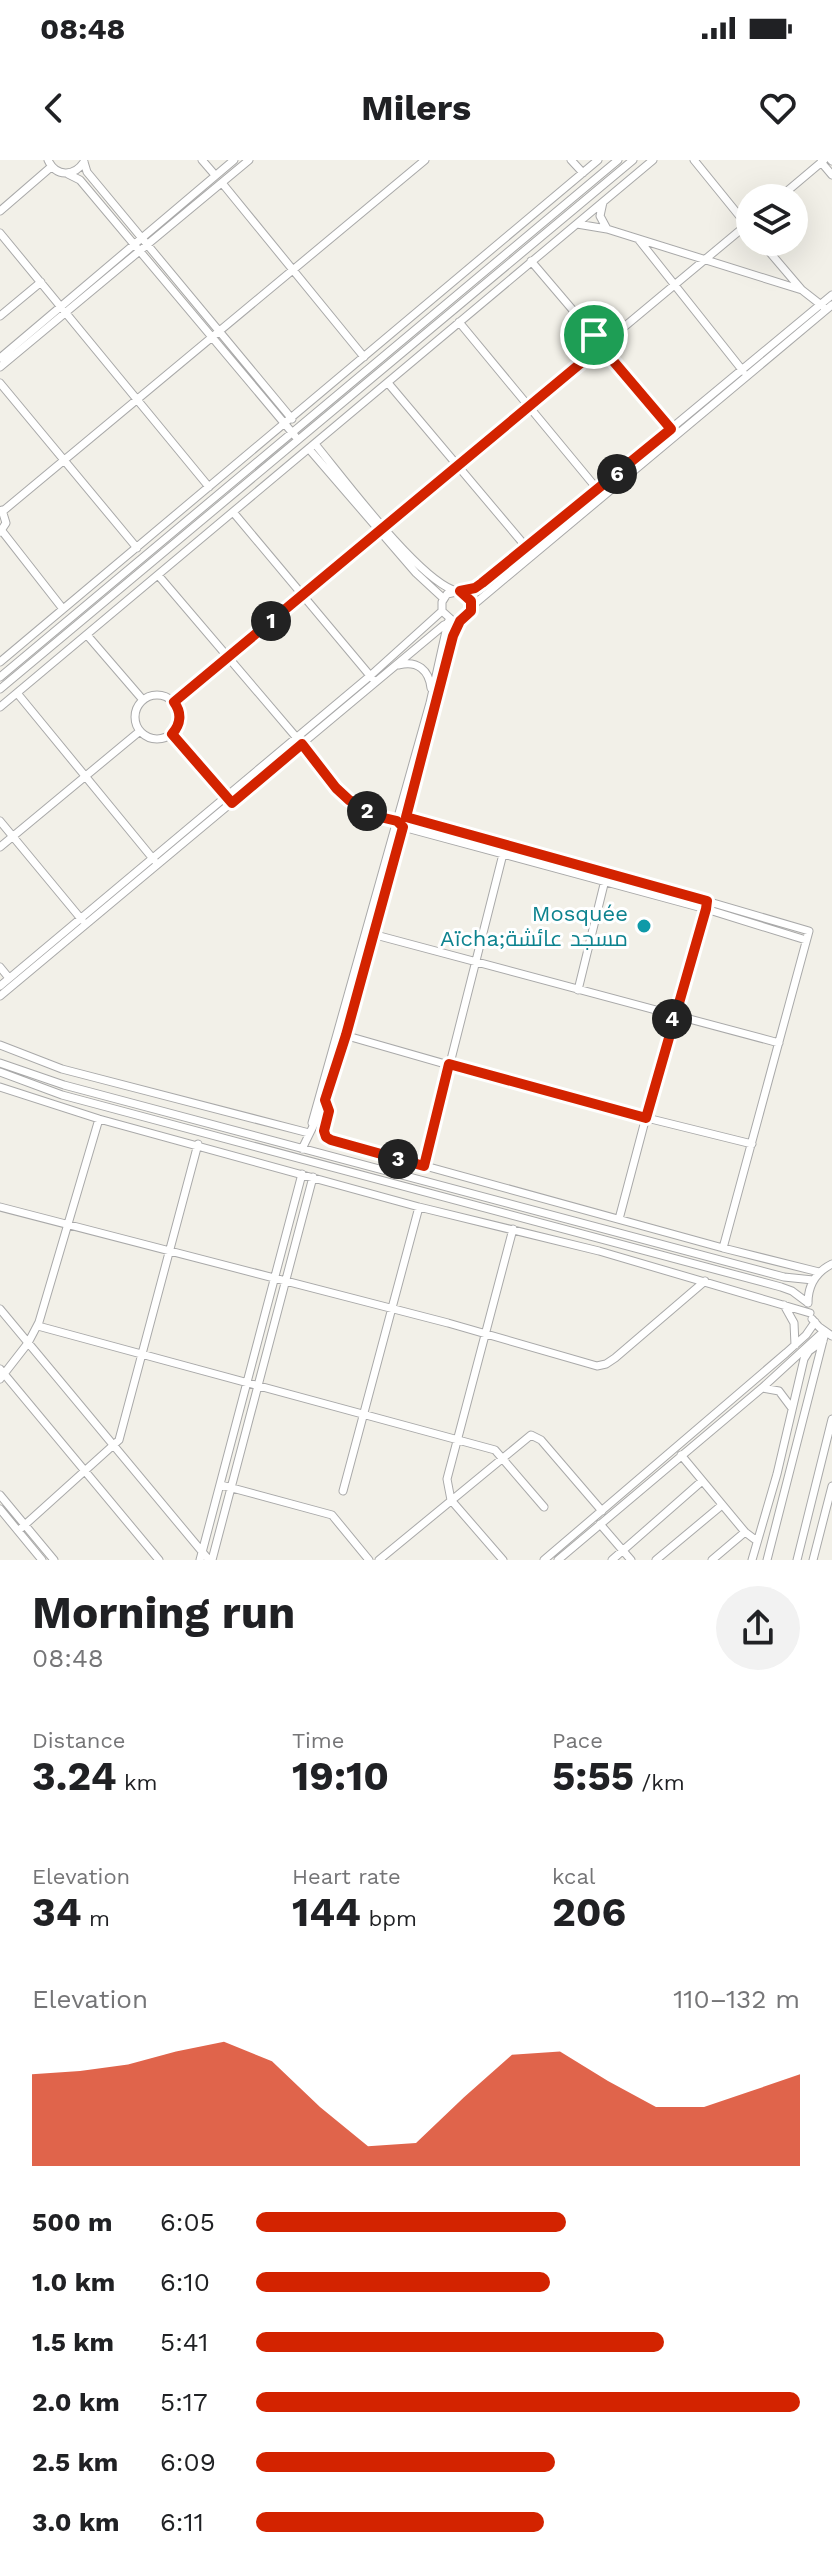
<!DOCTYPE html>
<meta charset="utf-8">
<style>
:root{--surface:#fff;--page:#f2f2f2;--text:#202124;--muted:#757577;--accent:#d32300}
body{margin:0;font-family:"Work Sans",Cairo,sans-serif;background:var(--page);color:var(--text);height:100vh;display:flex;flex-direction:column;font-size:30px;white-space:nowrap}
*{box-sizing:border-box;margin:0}
p{font-size:26px;color:var(--muted)}
.icon{flex:none;width:44px;height:44px;fill:none;stroke:currentColor;stroke-width:2;stroke-linecap:round;stroke-linejoin:round}
.map{position:relative;height:1400px;overflow:hidden}
.sheet{display:flex;flex-direction:column;background:var(--surface);flex:1}
.sheet>*{flex:none}
.fabs{position:absolute;left:736px;top:24px;display:grid;gap:16px}
.fabs a{display:grid;place-items:center;width:72px;height:72px;border-radius:50%;background:var(--surface);box-shadow:0 8px 32px #0002;font-size:40px}
.pin{position:absolute;display:grid;place-items:center;width:68px;height:68px;color:#fff;margin:-34px;border:4px solid #fff;border-radius:50%;box-shadow:0 2px 8px #0007}
.km{position:absolute;width:40px;height:40px;margin:-20px;border-radius:50%;background:#222;color:#fff;font-size:22px;line-height:40px;text-align:center}
.round{display:grid;place-items:center;flex:none;width:84px;height:84px;border-radius:42px;background:var(--page)}
.headline{display:flex;align-items:center;justify-content:space-between;height:136px;padding:0 32px}
h1{font-size:44px;font-weight:700;line-height:60px}
.figures{display:grid;grid-template-columns:repeat(3,1fr);gap:12px;height:136px;padding:8px 32px}
.figures div{display:grid;align-content:center}
.figures b{font-size:40px;font-weight:700}
.figures small{font-size:22px;font-weight:400}
.figures p{font-size:22px}
.chart{height:224px;padding:16px 32px}
.chart p{display:flex;justify-content:space-between}
.chart svg{width:100%;height:144px;margin-top:8px;fill:var(--accent);opacity:.7}
ul{padding:0 32px;list-style:none;font-size:26px}
li{display:grid;grid-template-columns:128px 96px 1fr;align-items:center;height:60px}
li i{height:20px;border-radius:10px;background:var(--accent)}
.status{display:flex;justify-content:space-between;align-items:center;height:56px;padding:0 40px;background:var(--surface);direction:ltr}
.status svg{height:22px;fill:currentColor}
header{display:flex;justify-content:space-between;align-items:center;height:104px;padding:0 32px;background:var(--surface);font-size:36px;font-weight:700}
.map>svg:first-child{display:block}
.lines{fill:none;stroke-linecap:round;stroke-linejoin:round}
.minor-casing{stroke:#a9a9a9;stroke-width:9}
.minor{stroke:#fff;stroke-width:7}
.route-casing{stroke:#fff;stroke-width:16}
.route{stroke:#d32300;stroke-width:10}
.culture-dot{fill:#0f9aa8;stroke:#fff;stroke-width:3}
.labels{text-anchor:middle;stroke-width:6;stroke-linejoin:round;paint-order:stroke}
.culture-label{font-size:22px;fill:#0d838f;stroke:#fff;text-anchor:end}
</style>
<div class="status"><b>08:48</b><svg viewBox="0 0 49 12"><path d="M0 12V9h3v3zM5 12V6h3v6zM10 12V3h3v9zM15 12V0h3v12zM26 1h20v11H26zM47 4h2v5h-2z"/></svg></div>
<header><svg class="icon" aria-label="back" viewBox="0 0 24 24"><path d="M15 5l-7 7 7 7"/></svg>Milers<svg class="icon" aria-label="heart" viewBox="0 0 24 24"><path d="M12 20l-8-8c-3-5 5-10 8-4 3-6 11-1 8 4z"/></svg></header>
<div class="map">
<svg width="832" height="1400" viewBox="0 0 832 1400">
<rect width="100%" height="100%" fill="#f2f0e8"/>
<g class="lines">
<g class="minor-casing">
<path id="minor" d="M 48,0 C 56,17 74,17 84,2
M 202,0 L 215,15
M 571,0 L 583,13
M 694,0 L 750,69
M 831,0 L 832,1
M 84,2 L 87,12 L 292,259
M 821,2 L 832,15
M 68,14 L 80,20 L 295,276
M 222,23 L 364,197
M 779,38 L 824,0
M 0,51 L 51,7
M 577,64 L 607,69 L 600,56 L 603,42
M 607,69 L 802,130 L 825,148
M 0,73 L 209,327
M 639,80 L 743,211
M 761,82 L 801,129
M 531,101 L 594,175
M 0,156 L 41,122
M 459,162 L 598,330
M589 185a13 13 0 1 1 26 0a13 13 0 1 1-26 0Z
M 612,177 L 750,62
M 609,196 L 671,269
M 0,198 L 234,0
M 0,207 L 249,0
M 0,223 L 137,388
M 388,223 L 527,388
M 315,284 C 344,319 415,415 453,430
M 309,289 L 416,413 L 443,438
M 3,351 L 425,0
M 233,352 L 372,518
M 2,371 L 63,449
M 0,372 L 6,363 L 2,350
M 158,415 L 302,584 L 336,628 L 363,649 L 380,657 L 397,661
M 460,431 L 468,437 L 471,451 L 464,459 L 453,461 L 442,451 L 442,442 L 447,434 L 475,428 L 527,388 L 832,135
M 472,446 L 832,145
M 87,475 L 143,540
M 0,502 L 598,0
M 399,505 C 417,500 429,510 431,528
M 0,517 L 618,0
M 0,529 L 633,0
M 17,533 L 154,700
M135 557a22 22 0 1 1 44 0a22 22 0 1 1-44 0Z
M 174,542 L 593,193
M 0,547 L 653,0
M 172,574 L 227,638
M 0,661 L 82,760
M 0,687 L 140,571
M 372,774 L 779,883
M 0,807 L 9,818
M 0,826 L 370,516 L 442,451
M 578,830 L 607,712
M 0,836 L 444,465 L 453,461
M 344,875 L 550,934 L 752,984
M 0,885 L 62,909 L 309,973
M 0,903 L 64,925 L 784,1117 L 813,1120
M 0,912 L 62,935 L 781,1127 L 792,1131 L 808,1143
M 0,927 L 99,959 L 419,1047 L 599,1091 L 810,1153
M 325,940 L 329,951 L 324,971 L 331,980 L 723,1088 L 819,1112
M 312,963 L 430,543 L 448,462
M 302,989 L 321,950 L 346,875 L 453,476 L 460,461
M 424,1006 L 503,694
M 0,1047 L 448,1163 L 597,1206 L 606,1204 L 615,1198 L 705,1121
M 619,1059 L 673,855 L 706,745
M 723,1088 L 809,771 L 607,712 L 406,657 L 397,661 L 403,667 L 706,749 L 806,780
M 808,1143 C 808,1125 816,1112 832,1104
M 784,1145 L 794,1163 L 795,1185
M 0,1149 L 209,1400
M 812,1159 L 819,1167 L 832,1176
M 38,1166 L 495,1290 L 544,1347
M 0,1209 L 159,1400
M 0,1219 L 28,1183 L 39,1162 L 99,959
M 762,1228 L 779,1231 L 791,1247
M 681,1295 L 745,1372 L 757,1381
M 221,1325 L 332,1355 L 369,1400
M 343,1331 L 419,1047
M 0,1335 L 54,1400
M 0,1349 L 42,1400
M 600,1364 L 631,1400
M 18,1371 L 119,1280 L 198,984
M 200,1400 L 302,1014
M 212,1400 L 313,1017
M 379,1400 L 531,1275 L 541,1280 L 602,1351
M 503,1400 L 451,1340 L 447,1319 L 513,1069
M 544,1400 L 786,1193 L 806,1175 L 815,1162
M 558,1400 L 762,1228 L 824,1171
M 612,1400 L 702,1321
M 656,1400 L 722,1345
M 712,1400 L 745,1372
M 752,1400 L 777,1314 L 804,1199 L 809,1191 L 823,1181
M 767,1400 L 825,1173
M 797,1400 L 832,1259
M 813,1400 L 832,1326"/>
</g>
<use href="#minor" class="minor"/>
</g>
<g class="lines">
<g class="route-casing">
<path id="route" d="M 597,173 C 607,171 613,175 615,185 L 609,196 L 671,269 L 482,423 L 475,428 L 460,431 L 471,441 L 471,451 L 460,461 L 453,476 L 406,657 L 707,741 L 706,749 L 646,958 L 449,904 L 424,1006 L 331,980 L 326,977 L 324,971 L 329,951 L 325,940 L 346,875 L 403,667 L 397,661 L 380,657 L 349,640 L 336,628 L 302,584 L 232,643 L 172,574 C 181,564 182,553 174,542 L 593,193 L 590,182 Z"/>
</g>
<use href="#route" class="route"/>
</g>
<circle class="culture-dot" cx="644" cy="766" r="8"/>
<g class="labels">
<g class="culture-label">
<text x="628" y="761">Mosquée<tspan x="628" dy="25">Aïcha;مسجد عائشة</tspan></text>
</g>
</g>
</svg>
<div class="fabs">
<a><svg class="icon" aria-label="layers" viewBox="0 0 24 24"><path d="M12 4l9 5-9 5-9-5zM3 14l9 5 9-5"/></svg></a>
</div>
<div class="pin" style="left:594px;top:175px;background:#1e9e55"><svg class="icon" aria-label="arrive" viewBox="0 0 24 24"><path d="M6 21V4h12l-3 4 3 4H6"/></svg></div>
<b class="km" style="left:271px;top:461px">1</b>
<b class="km" style="left:367px;top:651px">2</b>
<b class="km" style="left:398px;top:999px">3</b>
<b class="km" style="left:672px;top:859px">4</b>
<b class="km" style="left:617px;top:314px">6</b>
</div>
<section class="sheet">
<div class="headline"><div><h1>Morning run</h1><p>08:48</p></div><a class="round"><svg class="icon" aria-label="share" viewBox="0 0 24 24"><path d="M12 15V3M7 8l5-5 5 5M5 13v7h14v-7"/></svg></a></div>
<div class="figures">
<div><p>Distance</p><b>3.24<small> km</small></b></div>
<div><p>Time</p><b>19:10</b></div>
<div><p>Pace</p><b>5:55<small> /km</small></b></div>
</div>
<div class="figures">
<div><p>Elevation</p><b>34<small> m</small></b></div>
<div><p>Heart rate</p><b>144<small> bpm</small></b></div>
<div><p>kcal</p><b>206</b></div>
</div>
<div class="chart"><p><span>Elevation</span>110–132 m</p>
<svg viewBox="0 0 160 44" preserveAspectRatio="none"><path d="M0 44V16L10 15L20 13L30 9L40 6L50 12L60 26L70 38L80 37L90 23L100 10L110 9L120 18L130 26L140 26L150 21L160 16V44z"/></svg>
</div>
<ul>
<li><b>500 m</b>6:05<i style="width:57%"></i></li>
<li><b>1.0 km</b>6:10<i style="width:54%"></i></li>
<li><b>1.5 km</b>5:41<i style="width:75%"></i></li>
<li><b>2.0 km</b>5:17<i style="width:100%"></i></li>
<li><b>2.5 km</b>6:09<i style="width:55%"></i></li>
<li><b>3.0 km</b>6:11<i style="width:53%"></i></li>
</ul>
</section>
